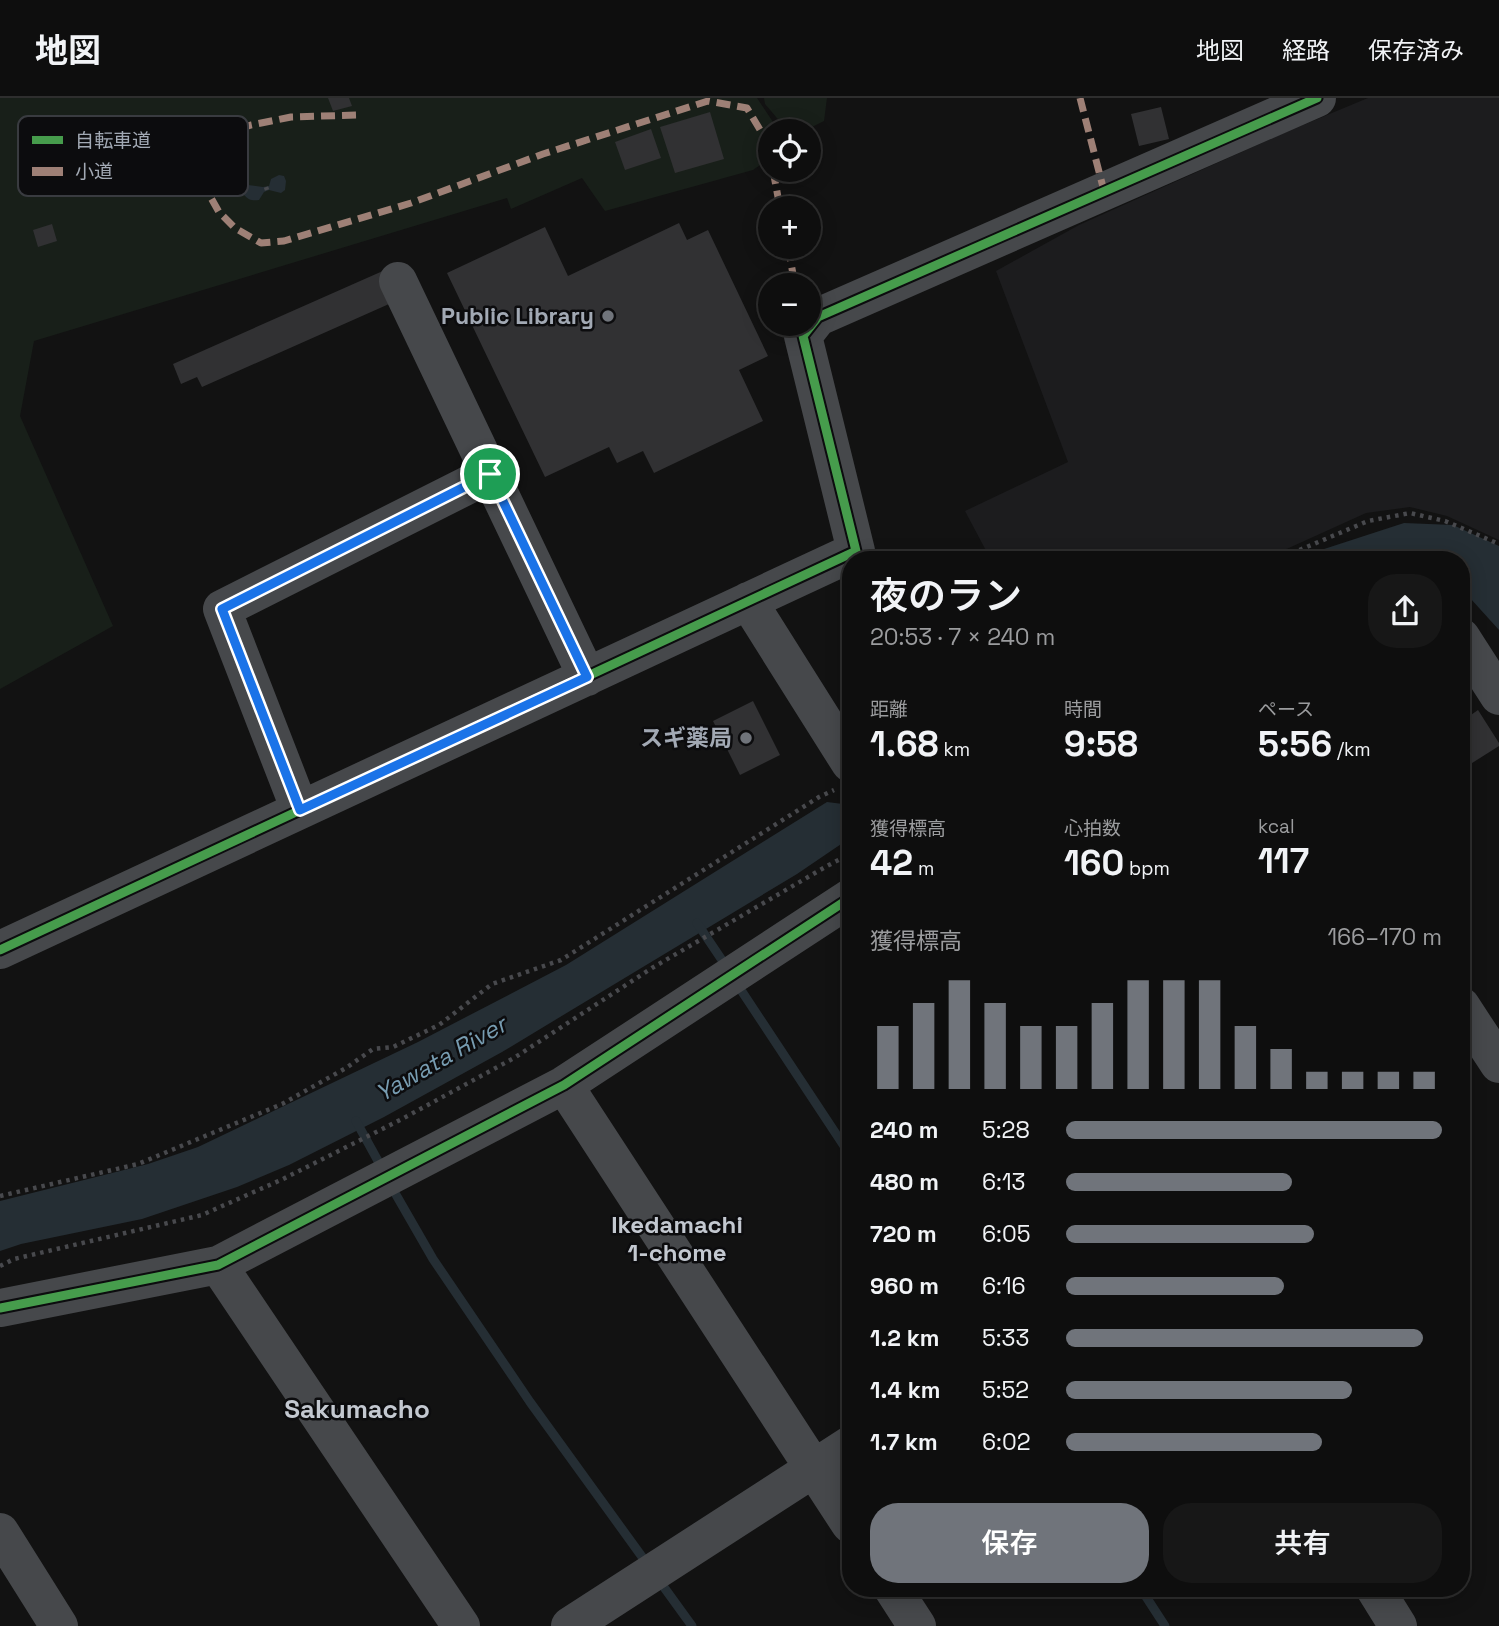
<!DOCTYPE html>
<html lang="ja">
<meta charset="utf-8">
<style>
:root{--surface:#0e0e0e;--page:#171717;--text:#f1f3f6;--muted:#9b9c9e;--line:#2e2e2e;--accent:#70747b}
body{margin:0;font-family:"Space Grotesk","Noto Sans JP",sans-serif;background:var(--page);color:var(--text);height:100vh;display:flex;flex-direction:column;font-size:26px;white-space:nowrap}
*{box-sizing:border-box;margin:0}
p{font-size:23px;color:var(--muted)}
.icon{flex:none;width:38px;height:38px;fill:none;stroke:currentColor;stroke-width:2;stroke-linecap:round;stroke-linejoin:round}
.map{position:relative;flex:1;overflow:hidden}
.panel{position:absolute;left:842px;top:453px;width:628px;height:1046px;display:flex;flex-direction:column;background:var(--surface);border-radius:28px;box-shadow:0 4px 18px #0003,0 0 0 2px var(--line)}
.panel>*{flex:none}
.buttons{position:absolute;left:758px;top:21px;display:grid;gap:14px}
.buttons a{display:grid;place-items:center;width:63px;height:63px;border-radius:50%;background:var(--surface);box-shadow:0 4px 18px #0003,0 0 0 2px var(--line);font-size:35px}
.pin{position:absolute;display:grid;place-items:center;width:60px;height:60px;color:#fff;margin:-30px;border:4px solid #fff;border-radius:50%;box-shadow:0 2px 7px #0007}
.round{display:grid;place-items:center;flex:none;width:74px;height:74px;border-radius:28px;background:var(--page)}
.head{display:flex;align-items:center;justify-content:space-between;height:119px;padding:0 28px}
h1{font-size:38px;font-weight:600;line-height:52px}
.stats{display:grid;grid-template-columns:repeat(3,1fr);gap:10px;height:119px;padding:7px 28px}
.stats div{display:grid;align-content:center}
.stats b{font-size:35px;font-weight:600}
.stats small{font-size:19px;font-weight:400}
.stats p{font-size:19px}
.chart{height:196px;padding:14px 28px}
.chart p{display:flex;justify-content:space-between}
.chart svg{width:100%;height:126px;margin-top:7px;stroke:var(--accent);stroke-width:6}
.action{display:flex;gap:14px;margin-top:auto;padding:14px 28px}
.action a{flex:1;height:80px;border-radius:28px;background:var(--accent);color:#fff;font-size:28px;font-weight:600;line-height:80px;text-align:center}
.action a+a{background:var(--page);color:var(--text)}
ul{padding:0 28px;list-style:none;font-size:23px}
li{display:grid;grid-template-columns:112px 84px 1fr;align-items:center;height:52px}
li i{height:18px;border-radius:9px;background:var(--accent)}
header{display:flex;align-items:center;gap:42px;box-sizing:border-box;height:98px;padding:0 35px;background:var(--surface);border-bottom:2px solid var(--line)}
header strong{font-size:33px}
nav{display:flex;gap:38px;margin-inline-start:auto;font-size:24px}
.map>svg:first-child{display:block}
.built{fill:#1c1c1e}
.green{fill:#181f19;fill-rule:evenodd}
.water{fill:#252e34}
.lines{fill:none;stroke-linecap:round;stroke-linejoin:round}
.stream{stroke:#252e34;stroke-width:9}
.building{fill:#313133}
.path{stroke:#48494d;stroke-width:4.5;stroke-dasharray:3.5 5;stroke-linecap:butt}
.minor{stroke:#46484b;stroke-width:38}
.quiet{stroke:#9e8076;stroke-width:7;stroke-dasharray:14 7;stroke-linecap:butt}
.cycleway-casing{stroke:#0c0c0e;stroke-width:13}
.cycleway{stroke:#469c4c;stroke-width:9}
.route-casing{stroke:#fff;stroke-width:14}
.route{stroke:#1a73e8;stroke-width:9}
.poi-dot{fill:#70747b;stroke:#0c0c0e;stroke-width:2.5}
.labels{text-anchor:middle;stroke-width:5;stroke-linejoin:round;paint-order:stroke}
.poi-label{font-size:23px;font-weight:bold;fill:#a2a9b4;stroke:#0c0c0e;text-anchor:end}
.water-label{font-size:24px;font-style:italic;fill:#779cb1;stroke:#0c0c0e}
.neighbourhood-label{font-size:24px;font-weight:bold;fill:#c3c8d0;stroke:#0c0c0e}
.quarter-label{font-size:26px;font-weight:bold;fill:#c3c8d0;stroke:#0c0c0e}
.key{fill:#0c0c0e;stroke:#393b40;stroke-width:2}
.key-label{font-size:19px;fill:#a2a9b4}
</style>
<header>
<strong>地図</strong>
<nav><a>地図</a><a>経路</a><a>保存済み</a></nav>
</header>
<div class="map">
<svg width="1499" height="1528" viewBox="0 0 1499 1528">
<rect width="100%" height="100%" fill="#121212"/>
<path class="built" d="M 1368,0 L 1499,0 L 1499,442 L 1447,418 L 1410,409 L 1366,415 L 1262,462 L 991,462 L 965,413 L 1068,364 L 996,173 L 1079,127 L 1279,37 Z"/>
<path class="green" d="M 0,0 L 757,0 L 779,33 L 770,33 L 770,60 L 753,72 L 605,113 L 582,80 L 511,111 L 507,100 L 34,243 L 20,318 L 113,528 L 0,591 ZM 67,32 L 68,33 L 22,53 L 26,36 Z
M 764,0 L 827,0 L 824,23 L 804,33 L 788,33 L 765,6 Z"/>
<path class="water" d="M 279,77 L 284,78 L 286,83 L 285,92 L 281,95 L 269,92 L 264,94 L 259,102 C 252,103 249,102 244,97 L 245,92 L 248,87 L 263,89 L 269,88 L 271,81 Z
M 1404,425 L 1453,427 L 1499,448 L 1499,532 L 1461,490 L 1461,462 L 1295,462 L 1318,453 Z
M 850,700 L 850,740 L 797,776 L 502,954 L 384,1019 L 289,1067 L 237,1089 L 142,1121 L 21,1146 L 0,1153 L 0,1103 L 148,1066 L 198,1049 L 418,944 L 566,867 L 827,704 L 843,706 Z"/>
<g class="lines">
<path class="stream" d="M 697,825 L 728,871
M 737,886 L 850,1057
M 356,1023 L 383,1072
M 391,1088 L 433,1161 L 530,1304 L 648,1467
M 658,1481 L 692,1528
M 1141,1491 L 1165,1528"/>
</g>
<path class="building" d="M 328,0 L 349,0 L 352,8 L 333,13 Z
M 1161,9 L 1169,41 L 1139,48 L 1131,16 Z
M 710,14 L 724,61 L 675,75 L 660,29 Z
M 651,31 L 661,60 L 625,72 L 615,44 Z
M 679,125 L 687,142 L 708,132 L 768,258 L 739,272 L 763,323 L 654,375 L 643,353 L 617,365 L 609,349 L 545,379 L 447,175 L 545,129 L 568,178 Z
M 52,126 L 57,143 L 38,149 L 33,132 Z
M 385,172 L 389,206 L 202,289 L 197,279 L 181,286 L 173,266 Z
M 753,603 L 780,657 L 740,677 L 713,623 Z
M 1478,612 L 1499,645 L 1499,648 L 1461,672 L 1461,624 Z"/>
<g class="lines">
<path class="path" d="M 266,89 L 267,92
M 1276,462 L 1368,423 L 1410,415 L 1445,423 L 1499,446
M 0,1098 L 138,1066 L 282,1006 L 346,970 L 373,951 L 393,949 L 439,927 L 492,886 L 561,862 L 819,699 L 834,692
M 0,1168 L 14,1161 L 202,1117 L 283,1081 L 402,1021 L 514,960 L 652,870 L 827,768 L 850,756"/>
<path class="minor" d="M 398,183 L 587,579
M 748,503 L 850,665
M 1461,539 L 1499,598
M 300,712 L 222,511 L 490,376
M 0,852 L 856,453 L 803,238 L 818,219 L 1317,0
M 1461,908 L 1499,966
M 564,987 L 850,1426
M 218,1167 L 461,1528
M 0,1210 L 218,1167 L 564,987 L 850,800
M 0,1434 L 59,1528
M 893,1491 L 917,1528
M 1375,1491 L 1398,1528
M 570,1528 L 850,1347"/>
<path class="quiet" d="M 1080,0 L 1104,93
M 356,17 L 291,19 L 251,27 L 216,39 L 204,57 L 206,91 L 219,114 L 235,130 L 261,145 L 284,143 L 411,105 L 543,56 L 708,3 L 747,10 L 768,45 L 770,57
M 773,72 L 780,110
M 788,149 L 795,187"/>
<g class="cycleway-casing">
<path id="cycleway" d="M 0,852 L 856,453 L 803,238 L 818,219 L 1317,0
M 0,1210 L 218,1167 L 564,987 L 850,800"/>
</g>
<use href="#cycleway" class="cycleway"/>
</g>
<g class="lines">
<g class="route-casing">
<path id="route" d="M 490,376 L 587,579 L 300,712 L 222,511 Z"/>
</g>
<use href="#route" class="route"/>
</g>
<g class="poi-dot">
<circle cx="608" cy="218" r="7"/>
<circle cx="746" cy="640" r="7"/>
</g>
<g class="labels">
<g class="poi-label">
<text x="594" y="226">Public Library</text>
<text x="732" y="648">スギ薬局</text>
</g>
<g class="water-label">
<text transform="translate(441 961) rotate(-30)" y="8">Yawata River</text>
</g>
<g class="neighbourhood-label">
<text x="677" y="1135">Ikedamachi<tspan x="677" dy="28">1-chome</tspan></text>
</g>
<g class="quarter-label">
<text x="357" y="1320">Sakumacho</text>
</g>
</g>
<rect x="18" y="18" width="230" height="80" rx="10" class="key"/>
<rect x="32" y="38" width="31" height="8" fill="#469c4c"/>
<rect x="32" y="69" width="31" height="9" fill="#9e8076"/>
<g class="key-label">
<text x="75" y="49">自転車道</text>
<text x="75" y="80">小道</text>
</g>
</svg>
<div class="buttons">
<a><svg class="icon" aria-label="locate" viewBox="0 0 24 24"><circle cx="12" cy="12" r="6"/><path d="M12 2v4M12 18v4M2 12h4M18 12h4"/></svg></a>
<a>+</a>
<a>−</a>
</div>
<div class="pin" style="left:490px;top:376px;background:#1e9e55"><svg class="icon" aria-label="arrive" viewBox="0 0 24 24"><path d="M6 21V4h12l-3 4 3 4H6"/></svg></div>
<section class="panel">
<div class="head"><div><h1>夜のラン</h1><p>20:53 · 7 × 240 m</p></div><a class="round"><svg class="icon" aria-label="share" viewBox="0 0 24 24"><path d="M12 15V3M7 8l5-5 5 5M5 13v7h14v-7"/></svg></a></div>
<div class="stats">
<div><p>距離</p><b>1.68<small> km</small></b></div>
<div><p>時間</p><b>9:58</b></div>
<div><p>ペース</p><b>5:56<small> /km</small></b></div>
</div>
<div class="stats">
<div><p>獲得標高</p><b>42<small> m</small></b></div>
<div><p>心拍数</p><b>160<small> bpm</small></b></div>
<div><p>kcal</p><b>117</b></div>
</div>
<div class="chart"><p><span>獲得標高</span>166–170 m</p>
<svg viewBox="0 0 160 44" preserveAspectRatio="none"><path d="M5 44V22M15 44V14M25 44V6M35 44V14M45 44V22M55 44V22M65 44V14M75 44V6M85 44V6M95 44V6M105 44V22M115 44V30M125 44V38M135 44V38M145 44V38M155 44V38"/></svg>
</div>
<ul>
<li><b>240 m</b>5:28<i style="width:100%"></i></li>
<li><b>480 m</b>6:13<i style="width:60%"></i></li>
<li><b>720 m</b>6:05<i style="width:66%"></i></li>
<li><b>960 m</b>6:16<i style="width:58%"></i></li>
<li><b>1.2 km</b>5:33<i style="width:95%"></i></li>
<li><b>1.4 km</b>5:52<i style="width:76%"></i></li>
<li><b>1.7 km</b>6:02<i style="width:68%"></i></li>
</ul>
<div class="action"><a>保存</a><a>共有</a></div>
</section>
</div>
